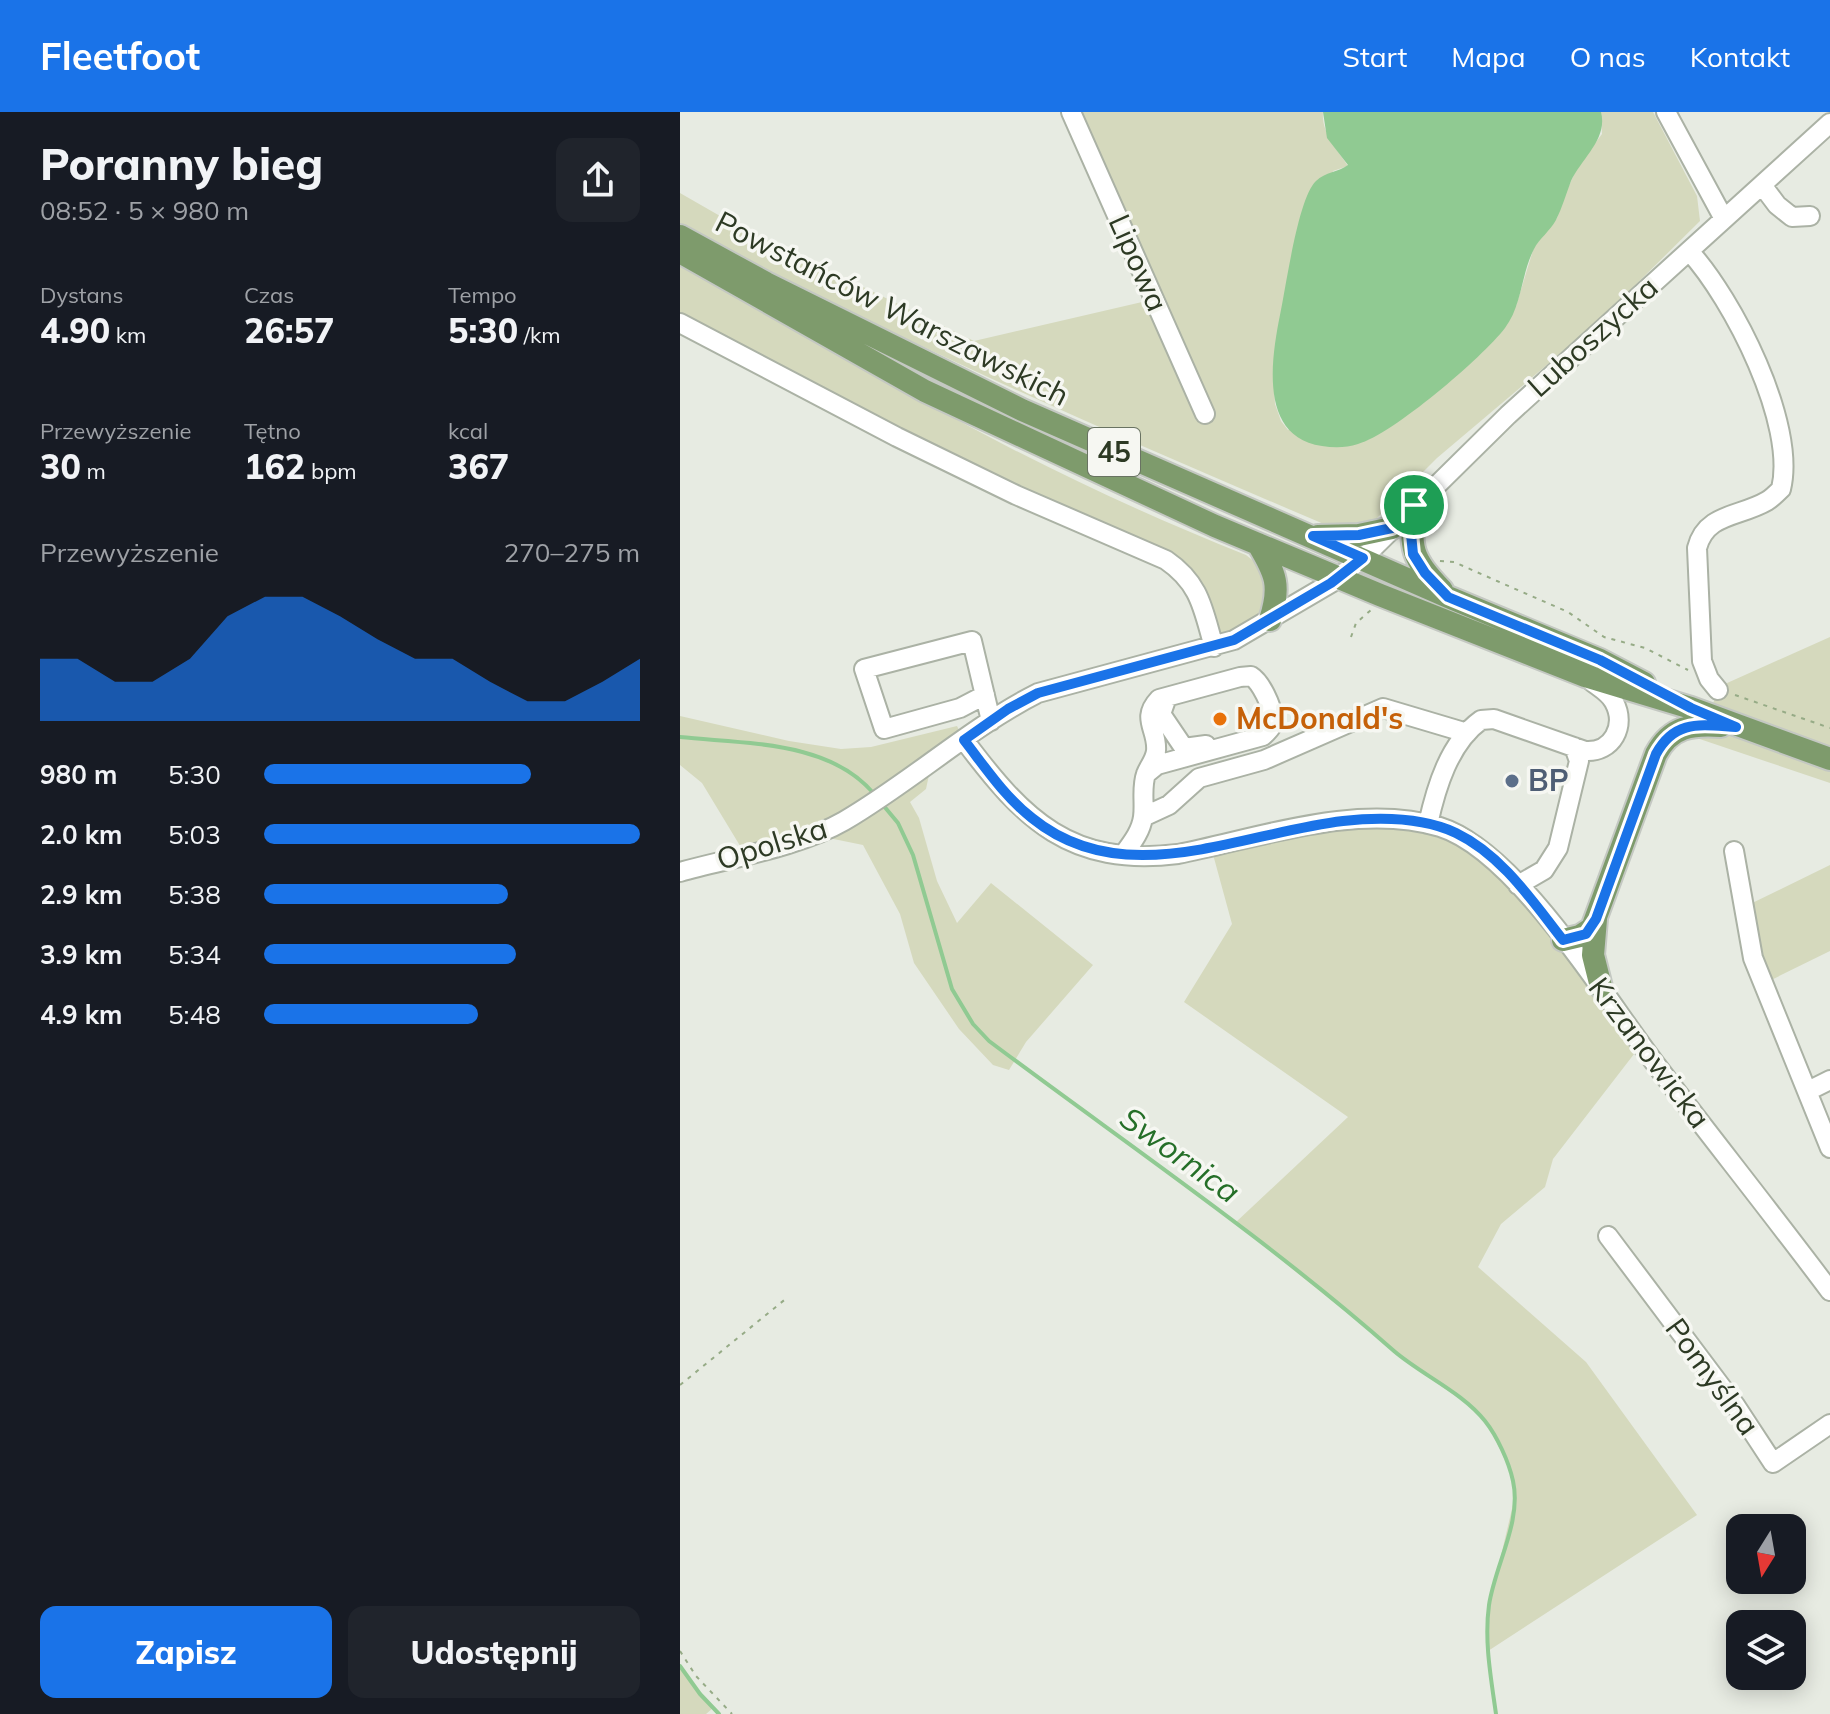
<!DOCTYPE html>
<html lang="pl">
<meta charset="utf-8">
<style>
:root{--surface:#171b24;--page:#20242c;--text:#f1f3f6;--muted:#9ea1a6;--accent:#1a73e8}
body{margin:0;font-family:Mulish,sans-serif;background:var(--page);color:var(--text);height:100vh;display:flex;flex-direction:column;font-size:30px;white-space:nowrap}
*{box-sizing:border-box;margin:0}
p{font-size:26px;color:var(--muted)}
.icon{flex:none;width:44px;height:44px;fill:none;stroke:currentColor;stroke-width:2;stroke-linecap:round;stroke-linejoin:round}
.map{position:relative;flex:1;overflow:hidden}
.drawer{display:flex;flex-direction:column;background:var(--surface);width:680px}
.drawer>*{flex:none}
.needle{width:52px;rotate:191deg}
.buttons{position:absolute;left:1046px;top:1402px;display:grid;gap:16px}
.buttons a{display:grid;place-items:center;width:80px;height:80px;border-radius:16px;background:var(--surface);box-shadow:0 4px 20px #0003;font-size:40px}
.pin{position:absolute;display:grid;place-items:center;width:68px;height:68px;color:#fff;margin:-34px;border:4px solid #fff;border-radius:50%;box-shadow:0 2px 8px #0007}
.round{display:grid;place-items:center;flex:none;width:84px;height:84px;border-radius:16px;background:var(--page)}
.headline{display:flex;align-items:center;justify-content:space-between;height:136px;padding:0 40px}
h1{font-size:44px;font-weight:800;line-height:60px}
.metrics{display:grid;grid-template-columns:repeat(3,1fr);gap:12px;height:136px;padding:8px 40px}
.metrics div{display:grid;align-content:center}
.metrics b{font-size:34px;font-weight:800}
.metrics small{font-size:22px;font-weight:400}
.metrics p{font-size:22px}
.chart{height:224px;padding:16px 40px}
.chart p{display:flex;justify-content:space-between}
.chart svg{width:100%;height:144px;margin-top:8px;fill:var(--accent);opacity:.7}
.button{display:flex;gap:16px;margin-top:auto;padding:16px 40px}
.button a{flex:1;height:92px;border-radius:16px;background:var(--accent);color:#fff;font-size:32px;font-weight:800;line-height:92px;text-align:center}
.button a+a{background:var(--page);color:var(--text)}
ul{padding:0 40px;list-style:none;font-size:26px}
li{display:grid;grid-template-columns:128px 96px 1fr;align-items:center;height:60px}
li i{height:20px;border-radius:10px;background:var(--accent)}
header{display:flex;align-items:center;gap:48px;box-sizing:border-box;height:112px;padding:0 40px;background:var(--accent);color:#fff}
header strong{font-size:38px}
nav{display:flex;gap:44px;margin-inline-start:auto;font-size:28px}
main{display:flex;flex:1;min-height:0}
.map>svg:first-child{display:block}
.green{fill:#d5d9bd}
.water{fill:#90ca92}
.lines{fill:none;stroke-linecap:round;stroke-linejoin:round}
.stream{stroke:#90ca92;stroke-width:4}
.minor-casing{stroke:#abb2a5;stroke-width:22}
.major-casing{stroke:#c4c8c2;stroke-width:26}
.path{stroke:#96ab86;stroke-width:2;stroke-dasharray:4 6;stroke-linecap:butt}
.minor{stroke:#fff;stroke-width:18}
.major{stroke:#7e9b6c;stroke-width:22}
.route-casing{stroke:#fff;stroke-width:16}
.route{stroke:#1a73e8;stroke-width:10}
.food-dot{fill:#e8710a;stroke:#f6f7f2;stroke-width:3}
.service-dot{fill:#5c6f8a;stroke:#f6f7f2;stroke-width:3}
.labels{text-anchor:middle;stroke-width:7;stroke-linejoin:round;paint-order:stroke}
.shield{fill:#f6f7f2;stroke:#697362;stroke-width:2}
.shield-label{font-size:28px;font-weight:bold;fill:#2d3a24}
.street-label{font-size:30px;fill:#2d3a24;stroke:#f6f7f2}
.food-label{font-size:30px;font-weight:bold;fill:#c56008;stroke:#f6f7f2;text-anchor:start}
.service-label{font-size:30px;font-weight:bold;fill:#4e5e75;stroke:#f6f7f2;text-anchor:start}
.water-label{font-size:32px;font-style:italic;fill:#256f28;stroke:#f6f7f2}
</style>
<header>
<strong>Fleetfoot</strong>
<nav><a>Start</a><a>Mapa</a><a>O nas</a><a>Kontakt</a></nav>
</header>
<main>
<section class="drawer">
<div class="headline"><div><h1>Poranny bieg</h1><p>08:52 · 5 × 980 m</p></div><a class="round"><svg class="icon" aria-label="share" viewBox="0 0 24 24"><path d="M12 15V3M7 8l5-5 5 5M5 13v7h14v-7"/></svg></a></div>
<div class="metrics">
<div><p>Dystans</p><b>4.90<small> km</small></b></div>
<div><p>Czas</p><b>26:57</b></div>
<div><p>Tempo</p><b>5:30<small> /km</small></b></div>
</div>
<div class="metrics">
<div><p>Przewyższenie</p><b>30<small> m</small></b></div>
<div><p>Tętno</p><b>162<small> bpm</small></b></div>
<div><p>kcal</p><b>367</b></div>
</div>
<div class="chart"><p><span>Przewyższenie</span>270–275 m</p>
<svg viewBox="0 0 160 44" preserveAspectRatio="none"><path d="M0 44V25L10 25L20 32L30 32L40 25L50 12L60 6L70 6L80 12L90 19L100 25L110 25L120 32L130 38L140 38L150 32L160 25V44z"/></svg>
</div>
<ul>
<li><b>980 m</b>5:30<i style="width:71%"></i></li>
<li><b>2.0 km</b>5:03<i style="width:100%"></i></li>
<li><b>2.9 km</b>5:38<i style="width:65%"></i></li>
<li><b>3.9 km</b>5:34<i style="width:67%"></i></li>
<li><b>4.9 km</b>5:48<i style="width:57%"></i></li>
</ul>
<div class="button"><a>Zapisz</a><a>Udostępnij</a></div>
</section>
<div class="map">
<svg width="1150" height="1602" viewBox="0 0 1150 1602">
<rect width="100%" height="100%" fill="#e7ebe2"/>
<path class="green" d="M 391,0 L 643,0 C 641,21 658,38 668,54 L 653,59 L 593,255 L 595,292 L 601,309 L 608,318 L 836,194 L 854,135 L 877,106 L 880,93 L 898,54 L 922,22 L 921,0 L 973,0 L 1017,84 L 1020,109 L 920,208 L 757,346 L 696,407 L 676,417 L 658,418 C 434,323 213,228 0,111 L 0,81 L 54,112 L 294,229 L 475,187 Z
M 0,148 C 105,209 209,273 317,329 C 397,371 481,409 566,443 L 580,454 L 588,477 L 582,502 L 565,515 L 538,526 L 509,468 L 0,211 Z
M 1150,525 L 1150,671 L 996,619 L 1025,613 L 1038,578 L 1036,576 Z
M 0,604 L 109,629 L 161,637 L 191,635 L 277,614 L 284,628 L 252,649 L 246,677 L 230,690 L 239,706 L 257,769 L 277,811 L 311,771 L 413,853 L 346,930 L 329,958 L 313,953 L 279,917 L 234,851 L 220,802 L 183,733 L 134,723 L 65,742 L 22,671 L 0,653 Z
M 721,708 L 804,738 L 961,933 L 873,1047 L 865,1075 L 821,1112 L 798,1155 L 906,1250 L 1017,1403 L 808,1539 L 809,1495 L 835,1384 L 831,1360 L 807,1311 L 793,1296 L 742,1261 L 555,1111 L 668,1005 L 504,890 L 552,812 L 531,735 Z
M 1150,753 L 1150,839 L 1083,872 L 1064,795 Z
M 0,1554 L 20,1582 L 33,1596 L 26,1602 L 0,1602 Z"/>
<path class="water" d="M 643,0 L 921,0 C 928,27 902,46 891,69 C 886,82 882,96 876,108 C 870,119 859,127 854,137 C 841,162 842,194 825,216 C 802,246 713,322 678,332 C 666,336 654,336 642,334 C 579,325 591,248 600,203 C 606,175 618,86 636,69 C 645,60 659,60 668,53 L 647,26 Z"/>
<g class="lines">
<path class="stream" d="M 0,625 C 65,632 150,628 195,683
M 203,693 L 218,711 L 233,743 L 272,877 L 293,912 L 309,929 C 445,1031 586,1126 714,1239 C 742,1263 782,1280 805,1309 C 817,1324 829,1350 833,1369 C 842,1410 815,1453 809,1493 C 804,1529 811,1566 816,1602
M 0,1554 L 20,1582 L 39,1602"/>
<g class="minor-casing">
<path id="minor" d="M 391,0 L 525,302
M 986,0 L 1044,107
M 1082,73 L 1097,93 L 1112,105 L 1130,104
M 1009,139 C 1053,187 1117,312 1101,377 C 1097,381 1092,386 1087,389 C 1060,405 1026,401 1017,436 L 1022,549 L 1029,567 L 1038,578
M 0,211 L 217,325 L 336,383 L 486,448 C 521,472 523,498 534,535
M 305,583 L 280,596 L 204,617 L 184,557 L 292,529 L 311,609
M 487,585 L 481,602 L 504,636 L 526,633
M 284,628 C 344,708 390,755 498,742 C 579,726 678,690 760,715 C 837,739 927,889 977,954 C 1034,1029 1093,1103 1150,1179
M 463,705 L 489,693 L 519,666 L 584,648 L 703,596 L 787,621
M 748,712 C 756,676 769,631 801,608 L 814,607 L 905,639 C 932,641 947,614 934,590 C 929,580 918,575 910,568
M 1054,739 L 1073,846 L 1150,1036
M 443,743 C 451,732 461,720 463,705 C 465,691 461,676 466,662 C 469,654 475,648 476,639 C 478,617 460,607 479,587 L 560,565 L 571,564 C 581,570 592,594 593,606 C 594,614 588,619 583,624 L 477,653 L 466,662
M 0,760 C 50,746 119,735 164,709 C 231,670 289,616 358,581 L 554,528 L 651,471 L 683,446 L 828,303 L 1150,11
M 838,773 L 864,758 L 878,736 L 899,649 L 894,635
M 1128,979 L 1150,968
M 928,1124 L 1055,1293 L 1093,1351 L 1150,1312"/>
</g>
<g class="major-casing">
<path id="major" d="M 0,124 L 86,171 L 342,298 L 768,485 L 920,548 L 964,571
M 0,140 L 245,279 L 535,414 L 700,483 L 905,564 L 1011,596 L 1150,647
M 734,393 C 730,438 731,445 762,478
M 638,424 L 679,423 L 712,416
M 578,432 C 596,462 601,474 590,508
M 916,807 L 913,843 L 921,875
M 883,828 L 900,824 L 912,816 L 976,642 C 991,614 1012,612 1041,614"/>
</g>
<path class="path" d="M 760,449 L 774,450 L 817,469 L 888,500 L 924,525 L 965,536 L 1008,558
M 671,525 L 676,511 L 691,498
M 1055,583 L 1150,616
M 0,1273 L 108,1185
M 0,1539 L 16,1564 L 52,1602"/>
<use href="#minor" class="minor"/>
<use href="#major" class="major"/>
</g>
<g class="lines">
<g class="route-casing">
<path id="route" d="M 734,393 L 731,422 L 733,442 L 745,461 L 768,485 L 920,548 L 1011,596 L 1056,615 C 1021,613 995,607 976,642 L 916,807 L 906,822 L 883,828 C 853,790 822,743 776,721 C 742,705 700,705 663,709 C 560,721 444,781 352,706 C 324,684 305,655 284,628 L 328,597 L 358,581 L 554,528 L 651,471 L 683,446 L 633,424 L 679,423 L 712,416 Z"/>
</g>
<use href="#route" class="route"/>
</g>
<circle class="food-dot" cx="540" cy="607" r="8"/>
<circle class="service-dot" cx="832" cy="669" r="8"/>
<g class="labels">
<rect class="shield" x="408" y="316" width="52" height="48" rx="6"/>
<g class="shield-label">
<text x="434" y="350">45</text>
</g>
<g class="street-label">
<text transform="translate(458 151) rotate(66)" y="10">Lipowa</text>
<text transform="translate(212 197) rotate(27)" y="10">Powstańców Warszawskich</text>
<text transform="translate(913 225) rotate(-42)" y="10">Luboszycka</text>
<text transform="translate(92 732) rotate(-17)" y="10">Opolska</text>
<text transform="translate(969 941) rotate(53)" y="10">Krzanowicka</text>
<text transform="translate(1032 1265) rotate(54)" y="10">Pomyślna</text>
</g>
<g class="food-label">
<text x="556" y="617">McDonald's</text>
</g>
<g class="service-label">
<text x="848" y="679">BP</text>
</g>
<g class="water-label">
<text transform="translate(500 1043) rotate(36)" y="11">Swornica</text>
</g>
</g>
</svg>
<div class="buttons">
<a><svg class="needle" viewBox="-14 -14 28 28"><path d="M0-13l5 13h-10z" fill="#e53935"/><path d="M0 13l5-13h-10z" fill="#9ea1a6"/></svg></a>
<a><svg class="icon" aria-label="layers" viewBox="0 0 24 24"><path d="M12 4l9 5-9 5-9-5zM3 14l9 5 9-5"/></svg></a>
</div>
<div class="pin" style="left:734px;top:393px;background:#1e9e55"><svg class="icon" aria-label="arrive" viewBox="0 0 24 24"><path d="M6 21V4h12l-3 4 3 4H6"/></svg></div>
</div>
</main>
